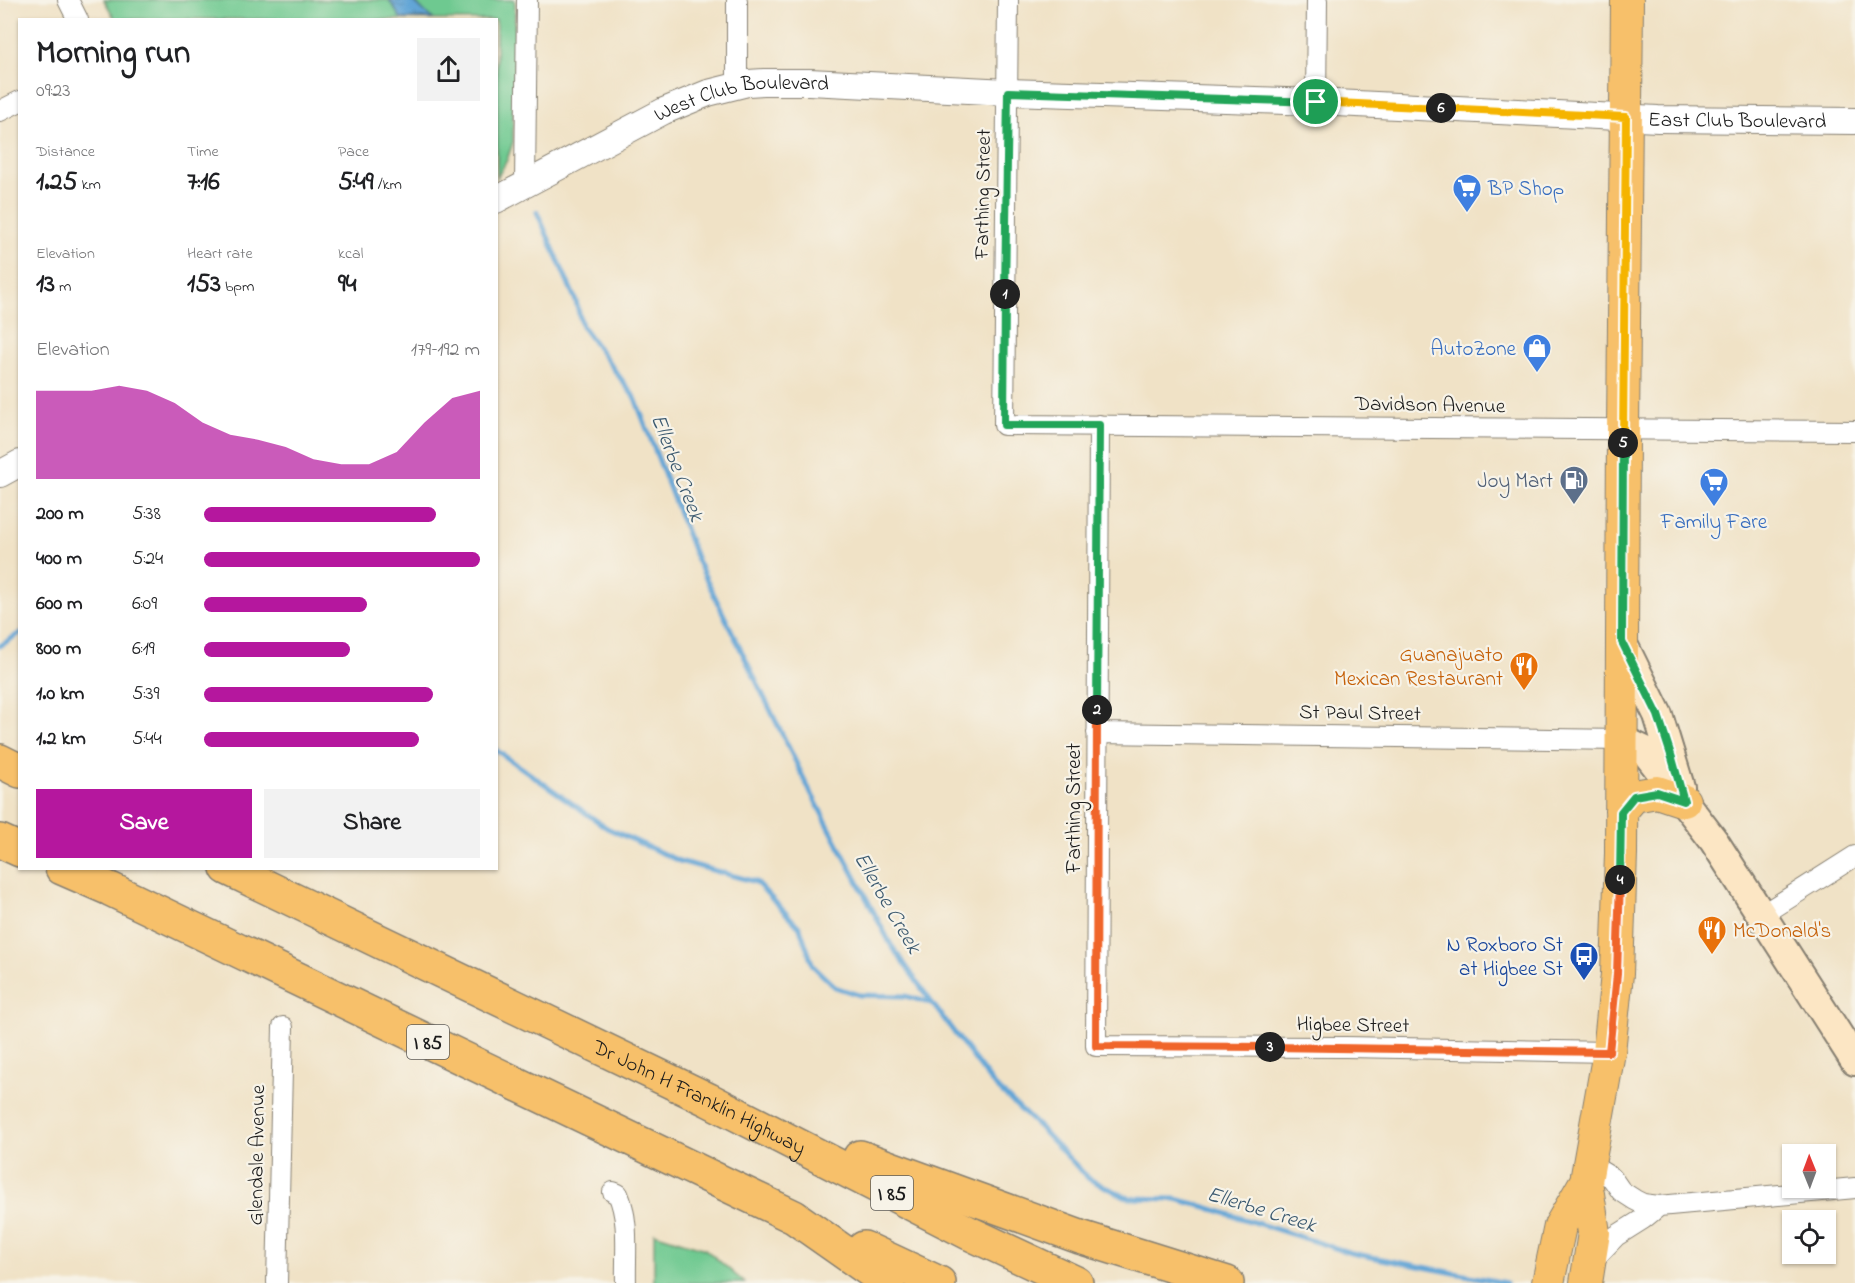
<!DOCTYPE html>
<meta charset="utf-8">
<style>
:root{--surface:#fff;--page:#f2f2f2;--text:#202124;--muted:#757577;--accent:#b5179e}
body{margin:0;font-family:"Indie Flower",sans-serif;background:var(--page);color:var(--text);height:100vh;display:flex;flex-direction:column;font-size:22px;white-space:nowrap}
*{box-sizing:border-box;margin:0}
p{font-size:20px;color:var(--muted)}
.icon{flex:none;width:33px;height:33px;fill:none;stroke:currentColor;stroke-width:2;stroke-linecap:round;stroke-linejoin:round}
.map{position:relative;flex:1;overflow:hidden}
.side{position:absolute;left:18px;top:18px;width:480px;height:852px;display:flex;flex-direction:column;background:var(--surface);border-radius:0px;box-shadow:0 2px 4px #0004}
.side>*{flex:none}
.needle{width:39px;rotate:359deg}
.controls{position:absolute;left:1782px;top:1144px;display:grid;gap:12px}
.controls a{display:grid;place-items:center;width:54px;height:54px;border-radius:0px;background:var(--surface);box-shadow:0 2px 4px #0004;font-size:30px}
.pin{position:absolute;display:grid;place-items:center;width:51px;height:51px;color:#fff;margin:-26px;border:3px solid #fff;border-radius:50%;box-shadow:0 2px 6px #0007}
.km{position:absolute;width:30px;height:30px;margin:-15px;border-radius:50%;background:#222;color:#fff;font-size:16px;line-height:30px;text-align:center}
.round{display:grid;place-items:center;flex:none;width:63px;height:63px;border-radius:0px;background:var(--page)}
.overview{display:flex;align-items:center;justify-content:space-between;height:102px;padding:0 18px}
h1{font-size:33px;font-weight:700;line-height:45px}
.metrics{display:grid;grid-template-columns:repeat(3,1fr);gap:9px;height:102px;padding:6px 18px}
.metrics div{display:grid;align-content:center}
.metrics b{font-size:26px;font-weight:700}
.metrics small{font-size:16px;font-weight:400}
.metrics p{font-size:16px}
.chart{height:168px;padding:12px 18px}
.chart p{display:flex;justify-content:space-between}
.chart svg{width:100%;height:108px;margin-top:6px;fill:var(--accent);opacity:.7}
.cta{display:flex;gap:12px;margin-top:auto;padding:12px 18px}
.cta a{flex:1;height:69px;border-radius:0px;background:var(--accent);color:#fff;font-size:24px;font-weight:700;line-height:69px;text-align:center}
.cta a+a{background:var(--page);color:var(--text)}
ul{padding:0 18px;list-style:none;font-size:20px}
li{display:grid;grid-template-columns:96px 72px 1fr;align-items:center;height:45px}
li i{height:15px;border-radius:8px;background:var(--accent)}
.map>svg:first-child{display:block}
.green{fill:#6ec990;stroke:#457256;stroke-width:1.5}
.water{fill:url(#water-ripples);stroke:#3f6079;stroke-width:1.5}
.lines{fill:none;stroke-linecap:round;stroke-linejoin:round}
.stream{stroke:#62a5d6;stroke-width:5}
.minor-casing{stroke:#867f71;stroke-width:22}
.tertiary-casing{stroke:#867f71;stroke-width:28}
.secondary-casing{stroke:#867f71;stroke-width:32}
.primary-casing{stroke:#867f71;stroke-width:34}
.motorway-casing{stroke:#867f71;stroke-width:36}
.minor{stroke:#fff;stroke-width:20}
.tertiary{stroke:#fff;stroke-width:26}
.secondary{stroke:#fce6c4;stroke-width:28}
.primary{stroke:#f7c06b;stroke-width:32}
.motorway{stroke:#f7c06b;stroke-width:33}
.split-1-casing{stroke:#fff;stroke-width:12}
.split-2-casing{stroke:#fff;stroke-width:12}
.split-3-casing{stroke:#fff;stroke-width:12}
.split-4-casing{stroke:#fff;stroke-width:12}
.split-5-casing{stroke:#fff;stroke-width:12}
.split-6-casing{stroke:#fff;stroke-width:12}
.split-7-casing{stroke:#fff;stroke-width:12}
.split-1{stroke:#22a559;stroke-width:8}
.split-2{stroke:#22a559;stroke-width:8}
.split-3{stroke:#f0652b;stroke-width:8}
.split-4{stroke:#f0652b;stroke-width:8}
.split-5{stroke:#22a559;stroke-width:8}
.split-6{stroke:#f5b400;stroke-width:8}
.split-7{stroke:#f5b400;stroke-width:8}
.labels{text-anchor:middle;stroke-width:4.5;stroke-linejoin:round;paint-order:stroke}
.shield{fill:#f7f3e8;stroke:#5e5c59;stroke-width:1.5}
.shield-label{font-size:20px;font-weight:bold;fill:#1c1c1c}
.street-label{font-size:21px;fill:#1c1c1c;stroke:#f7f3e8}
.shop-label{font-size:21px;fill:#366cbe;stroke:#f7f3e8;text-anchor:start}
.service-label{font-size:21px;fill:#4e5e75;stroke:#f7f3e8;text-anchor:end}
.food-label{font-size:21px;fill:#c56008;stroke:#f7f3e8;text-anchor:end}
.transit-label{font-size:21px;fill:#164399;stroke:#f7f3e8;text-anchor:end}
.water-label{font-size:22px;font-style:italic;fill:#3c5a70;stroke:#f7f3e8}
</style>
<div class="map">
<svg width="1855" height="1283" viewBox="0 0 1855 1283">
<defs>
<pattern id="water-ripples" width="26" height="14" patternUnits="userSpaceOnUse" patternTransform="scale(1.5)"><rect width="26" height="14" fill="#62a5d6"/><path d="M2 4q2-2 4 0t4 0M15 11q2-2 4 0t4 0" fill="none" stroke="#5086ad"/></pattern>
</defs>
<rect width="100%" height="100%" fill="#f7f3e8"/>
<filter id="ink" filterUnits="userSpaceOnUse"><feTurbulence type="fractalNoise" baseFrequency=".0167" numOctaves="2"/><feDisplacementMap in="SourceGraphic" scale="12" xChannelSelector="R" yChannelSelector="G"/><feConvolveMatrix kernelMatrix="1 2 1 2 8 2 1 2 1" color-interpolation-filters="sRGB"/></filter>
<filter id="wash" filterUnits="userSpaceOnUse"><feTurbulence type="fractalNoise" baseFrequency=".008" numOctaves="4" result="noise"/><feDisplacementMap in="SourceGraphic" scale="24" xChannelSelector="R" yChannelSelector="G"/><feGaussianBlur stdDeviation="1.35" result="paint"/><feColorMatrix in="noise" values="0 0 0 0 0 0 0 0 0 0 0 0 0 0 0 0 0 1.4 0 .05"/><feComposite in="paint" operator="in"/></filter>
<g filter="url(#wash)">
<rect width="100%" height="100%" fill="#f0e2c6"/>
<path class="green" d="M 104,0 L 515,0 L 513,142 L 507,160 L 497,178 L 496,20 L 115,19 Z
M 654,1233 L 705,1249 L 745,1283 L 654,1283 Z"/>
<path class="water" d="M 389,0 L 412,0 L 433,19 L 401,19 Z"/>
<g class="lines">
<path class="stream" d="M 537,212 L 576,301 L 582,326 L 635,398 L 697,560 L 808,787 L 891,945 L 932,1003 L 993,1084 L 1041,1129 L 1089,1179 L 1129,1198 L 1176,1199 L 1206,1207 L 1351,1253 L 1506,1283
M 0,646 L 20,633
M 496,750 L 607,828 L 679,861 L 756,882 L 800,928 L 813,966 L 835,987 L 859,995 L 905,996 L 931,1003"/>
</g>
</g>
<g filter="url(#ink)">
<g class="lines">
<g class="minor-casing">
<path id="minor" d="M 68,0 L 78,20
M 1008,0 L 1004,425 L 1855,431
M 737,85 L 737,0
M 1316,102 L 1317,0
M 0,111 L 20,101
M 525,184 L 527,0
M 1099,425 L 1096,1046 L 1346,1047 L 1609,1052
M 1097,733 L 1622,740
M 1762,915 L 1855,856
M 1589,1164 L 1612,1178 L 1621,1191 L 1635,1200 L 1643,1204 L 1659,1206 L 1855,1188
M 613,1192 L 618,1194 C 630,1221 625,1254 626,1283
M 1592,1261 L 1616,1236 L 1643,1219 L 1659,1206
M 277,1283 L 283,1027"/>
</g>
<g class="tertiary-casing">
<g id="tertiary">
<path id="s1" d="M 496,200 L 664,111 L 708,93 L 748,83 L 764,82 L 809,82 L 1008,92 L 1316,102 L 1658,119 L 1855,121"/>
<path d="M 0,474 L 20,463"/>
</g>
</g>
<g class="secondary-casing">
<path id="secondary" d="M 1622,642 L 1658,715 L 1680,787
M 1622,740 L 1645,751 L 1714,841 L 1855,1061"/>
</g>
<g class="primary-casing">
<path id="primary" d="M 1621,811 L 1634,796 L 1657,792 L 1684,801
M 1586,1181 L 1594,1233 L 1586,1283
M 1548,1283 L 1560,1226 L 1586,1181 L 1609,1052 L 1617,974 L 1621,853 L 1623,430 L 1627,0"/>
</g>
<g class="motorway-casing">
<g id="motorway">
<path d="M 0,761 L 20,771"/>
<path d="M 0,841 L 20,850"/>
<path d="M 62,868 L 110,889 L 794,1217 L 888,1283"/>
<path id="s2" d="M 227,868 L 709,1100 L 969,1233 L 1076,1283"/>
<path d="M 860,1157 L 1080,1237 L 1227,1283"/>
<path d="M 864,1248 L 939,1283"/>
</g>
</g>
<use href="#minor" class="minor"/>
<use href="#tertiary" class="tertiary"/>
<use href="#secondary" class="secondary"/>
<use href="#primary" class="primary"/>
<use href="#motorway" class="motorway"/>
</g>
</g>
<g class="lines" filter="url(#ink)">
<g class="split-1-casing">
<path id="split-1" d="M 1005,294 L 1008,92 L 1316,102"/>
</g>
<g class="split-2-casing">
<path id="split-2" d="M 1005,294 L 1004,425 L 1099,425 L 1097,710"/>
</g>
<g class="split-3-casing">
<path id="split-3" d="M 1097,710 L 1096,1046 L 1270,1047"/>
</g>
<g class="split-4-casing">
<path id="split-4" d="M 1270,1047 L 1609,1052 L 1617,974 L 1620,880"/>
</g>
<g class="split-5-casing">
<path id="split-5" d="M 1620,880 L 1621,812 L 1634,796 L 1657,792 L 1684,801 L 1672,758 L 1658,715 L 1622,642 L 1623,443"/>
</g>
<g class="split-6-casing">
<path id="split-6" d="M 1441,108 L 1626,117 L 1623,443"/>
</g>
<g class="split-7-casing">
<path id="split-7" d="M 1316,102 L 1441,108"/>
</g>
<use href="#split-1" class="split-1"/>
<use href="#split-2" class="split-2"/>
<use href="#split-3" class="split-3"/>
<use href="#split-4" class="split-4"/>
<use href="#split-5" class="split-5"/>
<use href="#split-6" class="split-6"/>
<use href="#split-7" class="split-7"/>
</g>
<defs>
<g id="supermarket-pin" transform="scale(1.5)"><path d="M0 17L-7.5 6A9.5 9.5 0 1 1 7.5 6Z" fill="#3f7fe0" stroke="#f7f3e8"/><path d="M-6-5.5h2.5l.6 2H6L4.5 2H-2.5L-4.4-4H-6ZM-1.5 3.2a1.3 1.3 0 1 0 .1 0ZM3 3.2a1.3 1.3 0 1 0 .1 0Z" fill="#fff"/></g>
<g id="shop-pin" transform="scale(1.5)"><path d="M0 17L-7.5 6A9.5 9.5 0 1 1 7.5 6Z" fill="#3f7fe0" stroke="#f7f3e8"/><path d="M-5-2.5h2.3a2.7 3.5 0 0 1 5.4 0H5L5.5 6h-11ZM-1.5-2.5h3a1.5 2.3 0 0 0-3 0Z" fill="#fff"/></g>
<g id="fuel-pin" transform="scale(1.5)"><path d="M0 17L-7.5 6A9.5 9.5 0 1 1 7.5 6Z" fill="#5c6f8a" stroke="#f7f3e8"/><path d="M-5.5-6h7V0h2V4h1.3V-2.5L3-4.5l.8-.8L6-3V5H2.5V1h-1V6h-7ZM-4.2-4.7v3.2H.2V-4.7Z" fill="#fff"/></g>
<g id="restaurant-pin" transform="scale(1.5)"><path d="M0 17L-7.5 6A9.5 9.5 0 1 1 7.5 6Z" fill="#e8710a" stroke="#f7f3e8"/><path d="M-5-6h1v4h1v-4h1v4h1v-4h1v5L-1.5 .5V6h-2V.5L-5-1ZM5-6V6H3V1.5H1.5Q1.5-4 5-6Z" fill="#fff"/></g>
<g id="bus-pin" transform="scale(1.5)"><path d="M0 17L-7.5 6A9.5 9.5 0 1 1 7.5 6Z" fill="#1a4fb4" stroke="#f7f3e8"/><path d="M-5-6H5V4H4V6H2V4H-2V6H-4V4H-5ZM-3.5-4V0h7V-4ZM-3.5 1.2v1.5H-2V1.2ZM2 1.2v1.5H3.5V1.2Z" fill="#fff"/></g>
</defs>
<g fill-rule="evenodd">
<use href="#supermarket-pin" x="1467" y="188"/>
<use href="#shop-pin" x="1537" y="348"/>
<use href="#fuel-pin" x="1574" y="480"/>
<use href="#supermarket-pin" x="1714" y="482"/>
<use href="#restaurant-pin" x="1524" y="666"/>
<use href="#restaurant-pin" x="1712" y="930"/>
<use href="#bus-pin" x="1584" y="956"/>
</g>
<g class="labels">
<g class="shield">
<rect x="407" y="1025" width="42" height="34" rx="4.5"/>
<rect x="871" y="1176" width="42" height="34" rx="4.5"/>
</g>
<g class="shield-label">
<text x="428" y="1049">I 85</text>
<text x="892" y="1200">I 85</text>
</g>
<g class="street-label">
<text dy="7" stroke="none"><textPath href="#s1" startOffset="270">West Club Boulevard</textPath></text>
<text dy="7" stroke="none"><textPath href="#s1" startOffset="1269">East Club Boulevard</textPath></text>
<text transform="translate(982 194) rotate(-89)" y="7">Farthing Street</text>
<text transform="translate(1430 404) rotate(1)" y="7">Davidson Avenue</text>
<text transform="translate(1360 712) rotate(1)" y="7">St Paul Street</text>
<text transform="translate(1073 808) rotate(-90)" y="7">Farthing Street</text>
<text transform="translate(1353 1024) rotate(1)" y="7">Higbee Street</text>
<text dy="7" stroke="none"><textPath href="#s2" startOffset="525">Dr John H Franklin Highway</textPath></text>
<text transform="translate(256 1155) rotate(-89)" y="7">Glendale Avenue</text>
</g>
<g class="shop-label">
<text x="1488" y="195">BP Shop</text>
<text x="1516" y="355" text-anchor="end">AutoZone</text>
<text x="1714" y="528" text-anchor="middle">Family Fare</text>
</g>
<g class="service-label">
<text x="1553" y="487">Joy Mart</text>
</g>
<g class="food-label">
<text x="1503" y="661">Guanajuato<tspan x="1503" dy="24">Mexican Restaurant</tspan></text>
<text x="1733" y="937" text-anchor="start">McDonald's</text>
</g>
<g class="transit-label">
<text x="1563" y="951">N Roxboro St<tspan x="1563" dy="24">at Higbee St</tspan></text>
</g>
<g class="water-label">
<text transform="translate(679 467) rotate(69)" y="8">Ellerbe Creek</text>
<text transform="translate(889 902) rotate(60)" y="8">Ellerbe Creek</text>
<text transform="translate(1262 1208) rotate(17)" y="8">Ellerbe Creek</text>
</g>
</g>
</svg>
<div class="controls">
<a><svg class="needle" viewBox="-14 -14 28 28"><path d="M0-13l5 13h-10z" fill="#e53935"/><path d="M0 13l5-13h-10z" fill="#757577"/></svg></a>
<a><svg class="icon" aria-label="locate" viewBox="0 0 24 24"><circle cx="12" cy="12" r="6"/><path d="M12 2v4M12 18v4M2 12h4M18 12h4"/></svg></a>
</div>
<div class="pin" style="left:1316px;top:102px;background:#1e9e55"><svg class="icon" aria-label="arrive" viewBox="0 0 24 24"><path d="M6 21V4h12l-3 4 3 4H6"/></svg></div>
<b class="km" style="left:1005px;top:294px">1</b>
<b class="km" style="left:1097px;top:710px">2</b>
<b class="km" style="left:1270px;top:1047px">3</b>
<b class="km" style="left:1620px;top:880px">4</b>
<b class="km" style="left:1623px;top:443px">5</b>
<b class="km" style="left:1441px;top:108px">6</b>
<section class="side">
<div class="overview"><div><h1>Morning run</h1><p>09:23</p></div><a class="round"><svg class="icon" aria-label="share" viewBox="0 0 24 24"><path d="M12 15V3M7 8l5-5 5 5M5 13v7h14v-7"/></svg></a></div>
<div class="metrics">
<div><p>Distance</p><b>1.25<small> km</small></b></div>
<div><p>Time</p><b>7:16</b></div>
<div><p>Pace</p><b>5:49<small> /km</small></b></div>
</div>
<div class="metrics">
<div><p>Elevation</p><b>13<small> m</small></b></div>
<div><p>Heart rate</p><b>153<small> bpm</small></b></div>
<div><p>kcal</p><b>94</b></div>
</div>
<div class="chart"><p><span>Elevation</span>179–192 m</p>
<svg viewBox="0 0 160 44" preserveAspectRatio="none"><path d="M0 44V8L10 8L20 8L30 6L40 8L50 13L60 21L70 26L80 28L90 31L100 36L110 38L120 38L130 33L140 21L150 11L160 8V44z"/></svg>
</div>
<ul>
<li><b>200 m</b>5:38<i style="width:84%"></i></li>
<li><b>400 m</b>5:24<i style="width:100%"></i></li>
<li><b>600 m</b>6:09<i style="width:59%"></i></li>
<li><b>800 m</b>6:19<i style="width:53%"></i></li>
<li><b>1.0 km</b>5:39<i style="width:83%"></i></li>
<li><b>1.2 km</b>5:44<i style="width:78%"></i></li>
</ul>
<div class="cta"><a>Save</a><a>Share</a></div>
</section>
</div>
